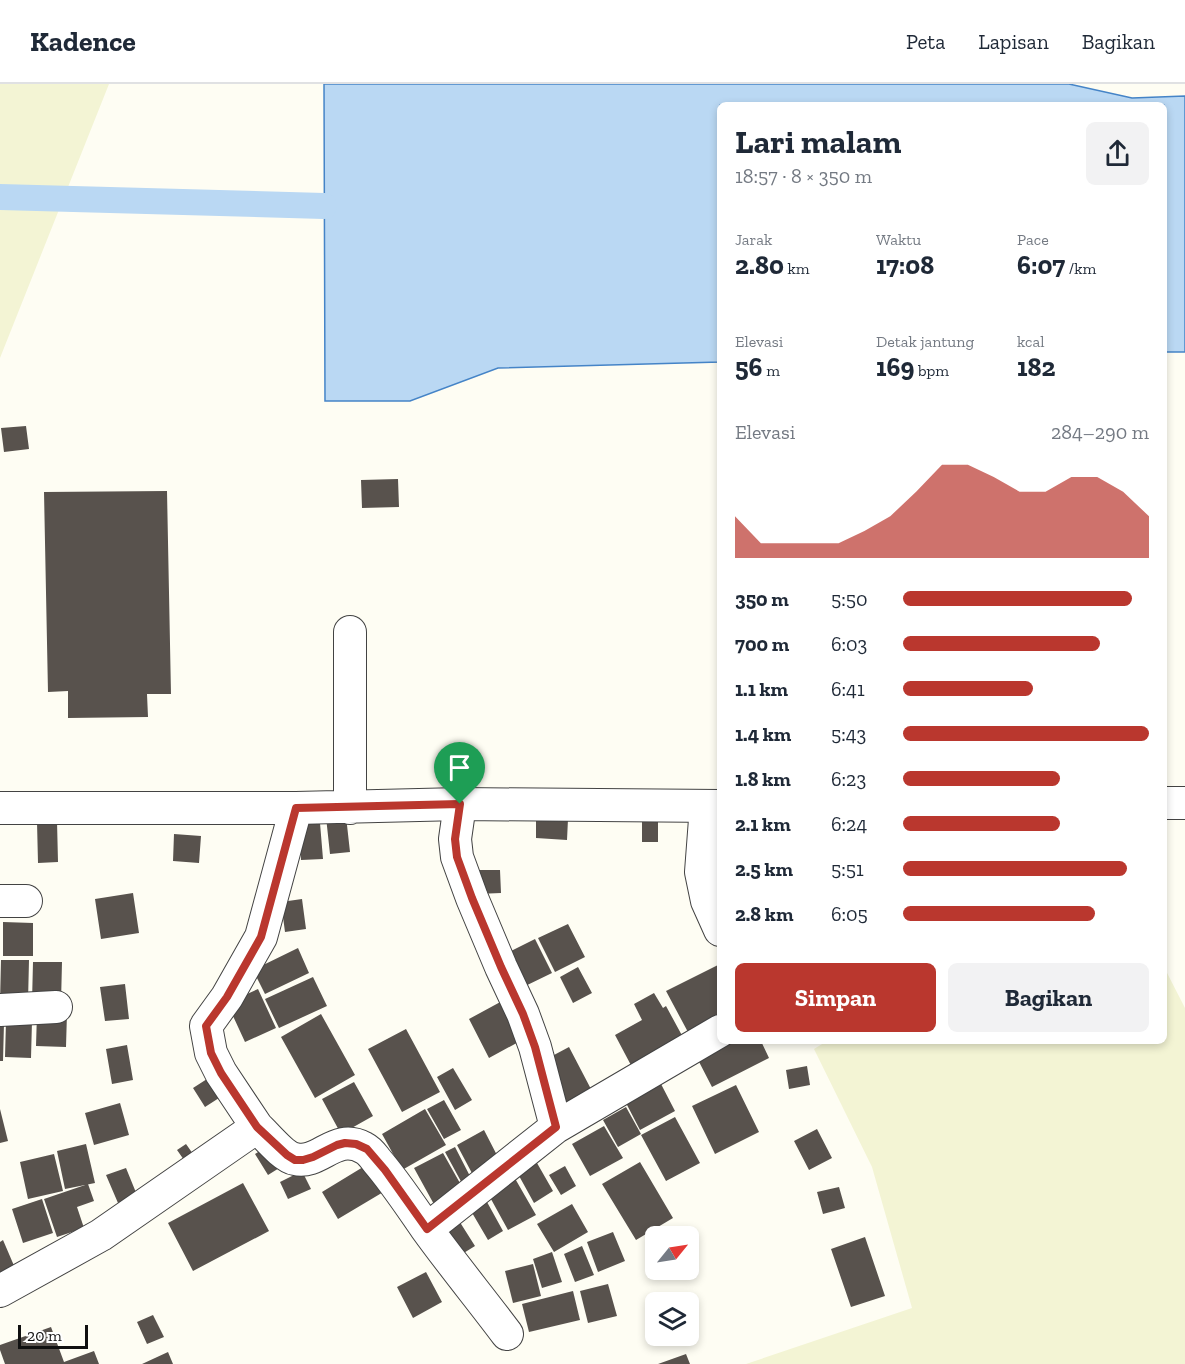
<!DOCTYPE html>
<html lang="id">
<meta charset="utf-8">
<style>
:root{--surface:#fff;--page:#f2f2f3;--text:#1f2937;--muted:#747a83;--line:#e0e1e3;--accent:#ba372e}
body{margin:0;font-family:"Zilla Slab",serif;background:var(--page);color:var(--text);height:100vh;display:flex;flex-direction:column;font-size:22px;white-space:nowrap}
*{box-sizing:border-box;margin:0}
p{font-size:20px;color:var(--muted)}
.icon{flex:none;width:33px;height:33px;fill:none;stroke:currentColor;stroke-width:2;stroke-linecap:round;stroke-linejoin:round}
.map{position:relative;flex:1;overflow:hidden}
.details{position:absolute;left:717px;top:18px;width:450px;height:942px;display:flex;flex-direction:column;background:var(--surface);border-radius:9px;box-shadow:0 3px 9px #0003}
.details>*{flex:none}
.needle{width:39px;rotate:60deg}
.fabs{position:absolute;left:645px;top:1142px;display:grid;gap:12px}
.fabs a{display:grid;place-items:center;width:54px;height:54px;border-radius:9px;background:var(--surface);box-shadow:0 3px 9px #0003;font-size:30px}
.scale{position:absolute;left:18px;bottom:15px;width:70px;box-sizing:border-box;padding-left:6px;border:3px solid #101010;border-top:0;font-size:16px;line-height:21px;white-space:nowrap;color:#101010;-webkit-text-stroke:4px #fff;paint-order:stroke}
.pin{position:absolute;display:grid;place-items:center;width:51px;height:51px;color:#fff;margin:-62px -26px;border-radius:50% 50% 50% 0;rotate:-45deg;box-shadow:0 0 6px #0007}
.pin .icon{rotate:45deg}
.round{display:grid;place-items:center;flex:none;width:63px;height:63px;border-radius:9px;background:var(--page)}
.head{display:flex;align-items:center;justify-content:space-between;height:102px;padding:0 18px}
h1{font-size:33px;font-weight:700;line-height:45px}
.stats{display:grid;grid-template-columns:repeat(3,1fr);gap:9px;height:102px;padding:6px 18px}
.stats div{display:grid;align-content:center}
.stats b{font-size:26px;font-weight:700}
.stats small{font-size:16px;font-weight:400}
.stats p{font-size:16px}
.chart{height:168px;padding:12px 18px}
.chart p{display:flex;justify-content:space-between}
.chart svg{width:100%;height:108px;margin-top:6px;fill:var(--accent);opacity:.7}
.button{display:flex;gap:12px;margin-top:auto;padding:12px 18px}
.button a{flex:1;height:69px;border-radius:9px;background:var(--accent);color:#fff;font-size:24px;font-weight:700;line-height:69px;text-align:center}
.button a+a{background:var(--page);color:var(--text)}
ul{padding:0 18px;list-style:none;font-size:20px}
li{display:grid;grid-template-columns:96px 72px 1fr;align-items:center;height:45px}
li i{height:15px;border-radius:8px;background:var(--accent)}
header{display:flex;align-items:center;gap:36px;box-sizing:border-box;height:84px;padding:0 30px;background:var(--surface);border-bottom:2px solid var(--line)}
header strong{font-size:28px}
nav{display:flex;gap:33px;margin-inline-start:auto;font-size:21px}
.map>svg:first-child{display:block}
.farmland{fill:#f3f4d4}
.water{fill:#bad8f3;stroke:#4584c7;stroke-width:1.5}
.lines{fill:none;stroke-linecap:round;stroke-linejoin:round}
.canal{stroke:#bad8f3;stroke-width:26}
.building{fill:#58524d}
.minor-casing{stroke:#434343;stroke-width:34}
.minor{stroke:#fff;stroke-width:32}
.route-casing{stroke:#fff;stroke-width:12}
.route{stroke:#ba372e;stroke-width:8}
</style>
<header>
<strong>Kadence</strong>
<nav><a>Peta</a><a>Lapisan</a><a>Bagikan</a></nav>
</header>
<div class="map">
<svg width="1185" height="1280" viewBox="0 0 1185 1280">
<rect width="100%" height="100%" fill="#fefdf3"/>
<path class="farmland" d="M 0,0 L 109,0 L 0,274 Z
M 1164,883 L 1185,924 L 1185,1280 L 746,1280 L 912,1224 L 872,1083 L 814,965 L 827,957 L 1164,957 Z"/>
<path class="water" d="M 324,0 L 1069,0 L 1132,14 L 1185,12 L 1185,268 L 1164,268 L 1164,21 L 720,21 L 720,278 L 498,284 L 410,317 L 325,317 Z"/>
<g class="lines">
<path class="canal" d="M 0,113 L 324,122"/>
</g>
<path class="building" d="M 26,342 L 29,365 L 4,368 L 1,344 Z
M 398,395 L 399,423 L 362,424 L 361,396 Z
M 167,407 L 171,610 L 147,610 L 148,633 L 68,634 L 68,607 L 48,608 L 44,408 Z
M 346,732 L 350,768 L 330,770 L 326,733 Z
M 536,733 L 568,735 L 567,756 L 536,754 Z
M 57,737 L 58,778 L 38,779 L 37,738 Z
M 642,738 L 658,738 L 658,758 L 642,758 Z
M 320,739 L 323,775 L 301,776 L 299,741 Z
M 174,750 L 201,752 L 199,779 L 173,777 Z
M 477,786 L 500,786 L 501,809 L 477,810 Z
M 133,809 L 139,849 L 101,855 L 95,815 Z
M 302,815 L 306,845 L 285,848 L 281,818 Z
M 3,838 L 33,839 L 33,872 L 3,872 Z
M 568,840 L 585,873 L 555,888 L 538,854 Z
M 535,855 L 552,889 L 517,906 L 501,872 Z
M 298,864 L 309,889 L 265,910 L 253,886 Z
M 1,876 L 29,876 L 28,918 L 0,918 Z
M 33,878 L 62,878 L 61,919 L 32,918 Z
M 720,880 L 720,934 L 689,950 L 666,907 Z
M 578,883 L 592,909 L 573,919 L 560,893 Z
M 313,893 L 327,922 L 279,944 L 265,915 Z
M 125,900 L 129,935 L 105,937 L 100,903 Z
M 258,905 L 276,944 L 245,958 L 227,919 Z
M 654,909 L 663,924 L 666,922 L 685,957 L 633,985 L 615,951 L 642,936 L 634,920 Z
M 504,916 L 524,955 L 489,974 L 469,935 Z
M 37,929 L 67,929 L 66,963 L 36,962 Z
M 321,930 L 355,991 L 315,1014 L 281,953 Z
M 6,937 L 32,937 L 31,974 L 5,973 Z
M 0,939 L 4,939 L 3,977 L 0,977 Z
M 406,945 L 440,1008 L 402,1028 L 368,965 Z
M 727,957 L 761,957 L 769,974 L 712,1003 L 696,972 Z
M 127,961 L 133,996 L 112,1000 L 106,965 Z
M 569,963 L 592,1007 L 562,1023 L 539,979 Z
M 807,982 L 810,1001 L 789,1005 L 786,986 Z
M 453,984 L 472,1016 L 455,1026 L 437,993 Z
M 207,995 L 219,1014 L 205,1023 L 193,1004 Z
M 354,998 L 373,1032 L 341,1050 L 322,1015 Z
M 661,1000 L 675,1027 L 640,1046 L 626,1019 Z
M 736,1001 L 759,1048 L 715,1070 L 692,1022 Z
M 444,1016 L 461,1046 L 444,1055 L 427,1025 Z
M 120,1019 L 129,1051 L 94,1061 L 85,1029 Z
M 626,1023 L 641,1050 L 618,1063 L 603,1036 Z
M 0,1025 L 8,1057 L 0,1059 Z
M 425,1025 L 446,1061 L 402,1086 L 382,1050 Z
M 675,1033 L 700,1079 L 666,1097 L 641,1051 Z
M 604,1042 L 623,1074 L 590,1092 L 572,1060 Z
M 817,1045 L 832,1074 L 809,1086 L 794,1057 Z
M 484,1046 L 501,1079 L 474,1093 L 457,1061 Z
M 86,1060 L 95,1099 L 65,1105 L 57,1067 Z
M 186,1060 L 198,1077 L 189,1083 L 177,1066 Z
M 271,1060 L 284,1081 L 268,1091 L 255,1070 Z
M 455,1063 L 473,1098 L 464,1103 L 445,1068 Z
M 443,1069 L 465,1108 L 436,1124 L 414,1084 Z
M 54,1070 L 63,1107 L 28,1115 L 20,1078 Z
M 640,1078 L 673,1134 L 636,1156 L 602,1100 Z
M 537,1079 L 553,1107 L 534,1119 L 518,1090 Z
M 368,1080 L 385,1107 L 338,1135 L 322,1108 Z
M 565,1082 L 576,1102 L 561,1111 L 549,1091 Z
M 126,1084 L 137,1111 L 118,1119 L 106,1091 Z
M 302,1087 L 311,1105 L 288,1115 L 280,1098 Z
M 513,1091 L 536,1131 L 508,1146 L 486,1106 Z
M 243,1099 L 269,1147 L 193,1187 L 168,1139 Z
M 88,1100 L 94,1117 L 77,1123 L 84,1144 L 57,1153 L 44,1115 Z
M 839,1103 L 845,1124 L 823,1130 L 817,1108 Z
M 42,1115 L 53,1149 L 23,1159 L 12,1125 Z
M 487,1118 L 503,1147 L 488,1156 L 471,1127 Z
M 572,1120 L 588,1148 L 554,1168 L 537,1140 Z
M 456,1132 L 475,1162 L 454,1175 L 435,1144 Z
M 613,1148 L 625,1177 L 598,1188 L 587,1158 Z
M 865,1153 L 885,1212 L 851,1223 L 831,1165 Z
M 3,1156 L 15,1184 L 0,1191 L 0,1158 Z
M 582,1162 L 594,1191 L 575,1198 L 564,1170 Z
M 552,1168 L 562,1198 L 542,1204 L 533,1175 Z
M 533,1180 L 541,1212 L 513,1219 L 505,1187 Z
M 426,1188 L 442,1218 L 413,1234 L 397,1203 Z
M 608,1200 L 617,1232 L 588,1239 L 580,1207 Z
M 573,1207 L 580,1236 L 529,1248 L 522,1220 Z
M 153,1231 L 164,1253 L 147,1260 L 137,1238 Z
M 51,1243 L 64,1278 L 94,1267 L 99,1280 L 5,1280 L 0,1266 L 0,1261 Z
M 168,1268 L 173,1280 L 142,1280 Z
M 686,1270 L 690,1280 L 658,1280 Z"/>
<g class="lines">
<g class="minor-casing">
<path id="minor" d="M 1164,719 L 1185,719
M 460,720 L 455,755 L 457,773 L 472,814 L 501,883 L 523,930 L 535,963 L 556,1043
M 706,722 L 701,788 L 707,817 L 720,846
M 0,724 L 296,724 L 460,720 L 720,722
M 350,724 L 350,548
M 0,817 L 26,817
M 0,926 L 56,923
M 257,1043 C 266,1051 283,1073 295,1075 C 320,1081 335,1048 364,1064 C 370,1067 373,1072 377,1077 C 395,1098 410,1121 426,1144 C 452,1180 480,1214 507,1250
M 427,1145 L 556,1043 L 720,947
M 0,1207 L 101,1151 L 257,1043 L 221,989 L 211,969 L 206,942 L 227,913 L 261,853 L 296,724"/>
</g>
<use href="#minor" class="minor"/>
</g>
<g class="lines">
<g class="route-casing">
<path id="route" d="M 460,720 L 455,755 L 457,773 L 472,814 L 501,883 L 523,930 L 535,963 L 556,1043 L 427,1145 L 385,1086 L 367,1065 L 356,1060 L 345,1059 L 337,1061 L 313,1073 L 303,1076 L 295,1076 L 287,1071 L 257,1043 L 221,989 L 211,969 L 206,942 L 227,913 L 261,853 L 296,724 Z"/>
</g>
<use href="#route" class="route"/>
</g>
</svg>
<div class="fabs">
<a><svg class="needle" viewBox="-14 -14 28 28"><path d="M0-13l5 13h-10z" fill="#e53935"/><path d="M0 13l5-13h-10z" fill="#747a83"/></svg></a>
<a><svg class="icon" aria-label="layers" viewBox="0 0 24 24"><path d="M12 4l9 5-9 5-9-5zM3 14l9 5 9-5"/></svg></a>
</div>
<div class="scale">20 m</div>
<div class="pin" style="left:460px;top:720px;background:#1e9e55"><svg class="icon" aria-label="arrive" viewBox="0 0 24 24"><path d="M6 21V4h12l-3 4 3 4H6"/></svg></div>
<section class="details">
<div class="head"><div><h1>Lari malam</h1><p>18:57 · 8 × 350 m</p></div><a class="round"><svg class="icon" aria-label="share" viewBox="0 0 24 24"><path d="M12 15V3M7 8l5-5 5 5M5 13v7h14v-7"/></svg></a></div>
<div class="stats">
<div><p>Jarak</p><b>2.80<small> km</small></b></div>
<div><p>Waktu</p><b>17:08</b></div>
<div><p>Pace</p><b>6:07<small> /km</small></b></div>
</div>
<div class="stats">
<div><p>Elevasi</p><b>56<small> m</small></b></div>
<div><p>Detak jantung</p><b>169<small> bpm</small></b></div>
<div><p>kcal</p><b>182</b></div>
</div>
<div class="chart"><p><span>Elevasi</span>284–290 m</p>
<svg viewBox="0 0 160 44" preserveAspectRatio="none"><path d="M0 44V27L10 38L20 38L30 38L40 38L50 33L60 27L70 17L80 6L90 6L100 11L110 17L120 17L130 11L140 11L150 17L160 27V44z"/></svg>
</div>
<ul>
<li><b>350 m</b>5:50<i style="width:93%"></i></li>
<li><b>700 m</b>6:03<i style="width:80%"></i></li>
<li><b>1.1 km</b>6:41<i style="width:53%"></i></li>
<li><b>1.4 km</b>5:43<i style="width:100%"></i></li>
<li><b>1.8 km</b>6:23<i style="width:64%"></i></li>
<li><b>2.1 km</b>6:24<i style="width:64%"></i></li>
<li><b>2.5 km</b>5:51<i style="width:91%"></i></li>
<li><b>2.8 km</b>6:05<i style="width:78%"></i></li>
</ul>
<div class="button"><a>Simpan</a><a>Bagikan</a></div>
</section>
</div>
